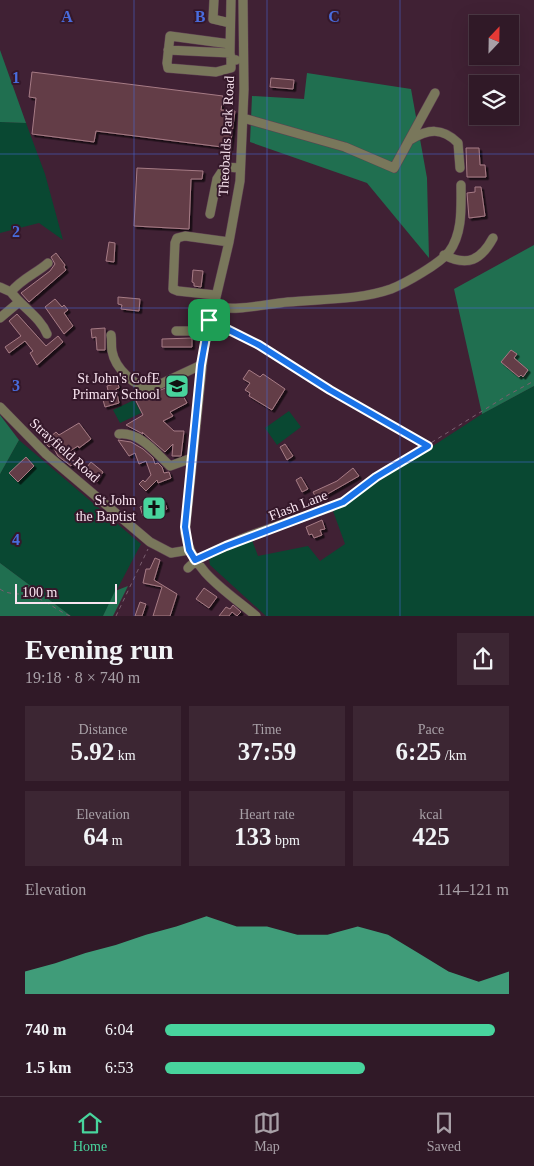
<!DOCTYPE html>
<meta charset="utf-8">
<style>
:root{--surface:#301927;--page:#3c2633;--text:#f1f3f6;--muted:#a8a0a7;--line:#4b3844;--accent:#48d49d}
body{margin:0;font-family:Georgia,serif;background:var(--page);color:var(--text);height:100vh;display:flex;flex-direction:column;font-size:19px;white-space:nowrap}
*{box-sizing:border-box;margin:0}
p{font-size:16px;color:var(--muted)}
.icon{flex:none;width:28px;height:28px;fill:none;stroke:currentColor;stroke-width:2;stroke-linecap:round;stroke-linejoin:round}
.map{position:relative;height:616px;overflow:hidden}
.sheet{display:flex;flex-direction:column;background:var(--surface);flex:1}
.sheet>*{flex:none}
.needle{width:32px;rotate:22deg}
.tools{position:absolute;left:469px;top:15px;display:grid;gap:10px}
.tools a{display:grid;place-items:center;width:50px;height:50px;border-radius:0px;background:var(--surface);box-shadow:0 5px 20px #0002,0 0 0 1px var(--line);font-size:25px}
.scale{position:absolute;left:15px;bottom:12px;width:102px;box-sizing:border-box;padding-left:5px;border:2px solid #f9e4f0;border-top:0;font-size:14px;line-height:18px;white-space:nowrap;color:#f9e4f0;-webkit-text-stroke:4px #35182a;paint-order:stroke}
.pin{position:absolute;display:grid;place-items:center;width:42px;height:42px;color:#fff;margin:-21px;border-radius:10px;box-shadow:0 2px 8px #0006}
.round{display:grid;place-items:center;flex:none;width:52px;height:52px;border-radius:0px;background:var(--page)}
.overview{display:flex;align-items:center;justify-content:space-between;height:85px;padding:0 25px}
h1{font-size:28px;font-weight:800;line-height:38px}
.figures{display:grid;grid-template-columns:repeat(3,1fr);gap:8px;height:85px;padding:5px 25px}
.figures div{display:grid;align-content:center;border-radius:0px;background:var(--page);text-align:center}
.figures b{font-size:25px;font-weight:800}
.figures small{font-size:14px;font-weight:400}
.figures p{font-size:14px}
.chart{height:140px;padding:10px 25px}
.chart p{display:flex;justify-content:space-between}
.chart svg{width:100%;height:90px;margin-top:5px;fill:var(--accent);opacity:.7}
ul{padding:0 25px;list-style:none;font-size:16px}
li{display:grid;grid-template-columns:80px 60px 1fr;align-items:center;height:38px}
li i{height:12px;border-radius:6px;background:var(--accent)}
.dock{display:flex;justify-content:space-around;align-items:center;height:70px;border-top:1px solid var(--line);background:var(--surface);font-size:14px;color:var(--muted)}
.dock a{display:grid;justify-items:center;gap:2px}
.dock .current{color:var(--accent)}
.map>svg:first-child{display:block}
.green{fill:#094832}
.forest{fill:#206f50;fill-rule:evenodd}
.building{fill:#633d47;stroke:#a67b85;filter:url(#shadow)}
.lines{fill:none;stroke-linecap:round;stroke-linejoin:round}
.minor-casing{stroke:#5e4052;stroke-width:10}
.path{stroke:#7b5f70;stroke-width:1;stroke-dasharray:4 4;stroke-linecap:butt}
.minor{stroke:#79775b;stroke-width:9}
.route-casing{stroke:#fff;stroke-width:10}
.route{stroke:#1a73e8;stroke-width:6}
.grid{fill:none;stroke:#496cdd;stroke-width:1;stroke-opacity:0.55}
.labels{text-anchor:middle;stroke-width:4;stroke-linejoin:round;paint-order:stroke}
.street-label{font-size:14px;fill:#f9e4f0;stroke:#35182a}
.poi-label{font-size:14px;fill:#f9e4f0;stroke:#35182a;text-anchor:end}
.grid-label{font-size:16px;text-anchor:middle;font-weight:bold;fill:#496cdd;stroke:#35182a;stroke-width:4;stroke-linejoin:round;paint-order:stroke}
</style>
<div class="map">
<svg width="534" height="616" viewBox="0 0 534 616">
<defs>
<filter id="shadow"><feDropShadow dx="2.5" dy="2.5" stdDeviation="0" flood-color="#0009"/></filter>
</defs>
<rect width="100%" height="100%" fill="#402134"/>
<path class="green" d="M 0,122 L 26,123 L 45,174 L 63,240 L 39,223 L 0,233 Z
M 534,386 L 534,616 L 266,616 L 210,565 L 209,558 L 252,540 L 258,556 L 308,546 L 320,561 L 345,544 L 333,511 L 482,414 Z
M 134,400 L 141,413 L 120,423 L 113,410 Z
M 289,411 L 301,427 L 277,445 L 265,428 Z
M 19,440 L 141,544 L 103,616 L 71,616 L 0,563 L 0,474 Z"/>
<path class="forest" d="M 0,50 L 26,123 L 0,122 Z
M 307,73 L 411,89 L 427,178 L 429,258 L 367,183 L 250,142 L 252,96 L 304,99 Z
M 534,245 L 534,386 L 482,414 L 454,289 ZM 511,350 L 517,354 L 514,358 L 528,370 L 523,377 L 521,375 L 518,377 L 501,362 Z
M 0,415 L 19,440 L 0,474 Z
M 0,563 L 71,616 L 0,616 Z
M 128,586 L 113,616 L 103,616 L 115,591 Z"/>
<path class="building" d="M 32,72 L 223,96 L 221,110 L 235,111 L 230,148 L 96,131 L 94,142 L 32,134 L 36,98 L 29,97 Z
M 271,78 L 294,80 L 293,89 L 270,87 Z
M 466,148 L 479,148 L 480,165 L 485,165 L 486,177 L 467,177 Z
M 137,168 L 203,171 L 202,179 L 191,179 L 189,229 L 134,226 Z
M 475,187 L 481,187 L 485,216 L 469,218 L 467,193 L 475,192 Z
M 109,242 L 115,243 L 114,262 L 106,261 Z
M 56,253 L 65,265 L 64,267 L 66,270 L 29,302 L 21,293 L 50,271 L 55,264 L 51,257 Z
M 193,270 L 203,271 L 201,287 L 194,286 L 194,283 L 192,282 Z
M 118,297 L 140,299 L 139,311 L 121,309 L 122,305 L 118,304 Z
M 55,299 L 62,307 L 64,305 L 68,310 L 64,313 L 73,326 L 64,334 L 45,307 Z
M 17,314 L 46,346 L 58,336 L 63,342 L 37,365 L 30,353 L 33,351 L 25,341 L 9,353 L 5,347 L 21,336 L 9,321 Z
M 105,328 L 105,350 L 97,350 L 96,337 L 92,338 L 91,329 Z
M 192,338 L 192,347 L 162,347 L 162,339 Z
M 511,350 L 517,354 L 514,358 L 528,370 L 523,377 L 521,375 L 519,377 L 501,362 Z
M 249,370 L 260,377 L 263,374 L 285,389 L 272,410 L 249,396 L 250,393 L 245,390 L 250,383 L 243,379 Z
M 181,381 L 186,389 L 181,392 L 187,403 L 170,412 L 173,416 L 163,421 L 174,431 L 184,431 L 181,456 L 172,456 L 173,444 L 165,452 L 142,432 L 143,434 L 126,425 L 143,415 L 136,401 Z
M 118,383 L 119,388 L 116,389 L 119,403 L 105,407 L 103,400 L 110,399 L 107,386 Z
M 79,423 L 91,439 L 79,448 L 78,446 L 65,454 L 75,462 L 71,466 L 58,456 L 52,445 L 49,447 L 44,442 L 56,432 L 59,435 Z
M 118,440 L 131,442 L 143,449 L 153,458 L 155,464 L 158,463 L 162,467 L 164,473 L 169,472 L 171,478 L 158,483 L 157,480 L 146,491 L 139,484 L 143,480 L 145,482 L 151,475 L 146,461 L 139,464 L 135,453 L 129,456 Z
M 285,444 L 293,456 L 287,460 L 280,447 Z
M 26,457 L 34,466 L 18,482 L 9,473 Z
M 91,462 L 103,472 L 97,482 L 88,474 L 91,470 L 87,467 Z
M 353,468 L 359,476 L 317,500 L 313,492 L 337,481 Z
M 301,477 L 308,489 L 302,492 L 296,480 Z
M 164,500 L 167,509 L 143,516 L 140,507 Z
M 322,520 L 325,529 L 320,530 L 322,535 L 314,538 L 312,534 L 309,535 L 306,527 Z
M 155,558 L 160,560 L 154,580 L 177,594 L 170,616 L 153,616 L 162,587 L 143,583 L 146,569 L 150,569 Z
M 204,588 L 217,597 L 209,608 L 196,599 Z
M 140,602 L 146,604 L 142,616 L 135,616 Z
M 233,605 L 241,612 L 237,616 L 232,612 L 229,616 L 219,616 L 226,607 L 230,609 Z"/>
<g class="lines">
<g class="minor-casing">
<path id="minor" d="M 214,0 L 213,19 L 230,23
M 231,0 L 230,53 L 231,59 L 236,60
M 243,0 L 244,89 L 240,181 L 229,242 L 204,348 L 185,533 C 191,571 229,593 256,616
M 230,44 L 170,36 L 167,63 L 168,68 L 216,72 L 231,68 L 231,59
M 168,50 L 230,53
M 243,118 L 345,147 L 394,168 L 435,93
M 410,140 C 428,129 442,127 458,143 L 460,168
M 210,214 L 217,179 L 225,167 L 240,168
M 444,255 C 468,267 481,260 493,238
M 0,287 L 11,292
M 215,295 L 178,291 L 173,289 L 175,243 L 177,238 L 185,236 L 229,242
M 212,306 C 236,312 265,304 288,302 C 321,299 360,300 391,289 C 406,283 439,264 449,252 C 463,233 461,207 461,185
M 0,318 L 19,302
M 176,331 L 207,331
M 47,334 C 40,317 22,307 11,292 C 21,279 37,273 48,263
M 111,335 C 112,340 111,346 112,351 C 115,368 135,388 152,388 L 201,365
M 0,407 L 46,454 L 150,542 L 171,553 L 189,550
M 119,434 C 140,432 155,452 170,466 L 192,458
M 188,568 C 208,546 299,519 331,507"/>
</g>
<path class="path" d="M 219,325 L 259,345 L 330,390 L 428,445
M 338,504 L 376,477 L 508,395 L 534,381
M 0,589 C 8,595 17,593 27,595 C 44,598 54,609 70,616
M 116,616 L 148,549"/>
<use href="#minor" class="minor"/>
</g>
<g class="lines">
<g class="route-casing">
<path id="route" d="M 209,320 L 259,345 L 330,390 L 428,446 L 376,477 L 343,502 L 226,546 L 195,560 L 189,550 L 185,527 L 201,365 Z"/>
</g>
<use href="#route" class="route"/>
</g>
<path class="grid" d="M 134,0 L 134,616M 267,0 L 267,616M 400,0 L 400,616M 0,154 L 534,154M 0,308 L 534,308M 0,462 L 534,462"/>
<defs>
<g id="school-square" transform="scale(1.25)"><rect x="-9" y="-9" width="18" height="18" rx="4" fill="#48d49d" stroke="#35182a"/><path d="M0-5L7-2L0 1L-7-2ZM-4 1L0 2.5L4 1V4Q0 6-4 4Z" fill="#111"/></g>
<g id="church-square" transform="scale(1.25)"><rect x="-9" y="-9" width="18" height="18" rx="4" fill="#48d49d" stroke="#35182a"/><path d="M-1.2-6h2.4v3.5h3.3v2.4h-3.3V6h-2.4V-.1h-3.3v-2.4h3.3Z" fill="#111"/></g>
</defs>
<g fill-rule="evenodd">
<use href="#school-square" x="177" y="386"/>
<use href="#church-square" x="154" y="508"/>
</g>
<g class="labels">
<g class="street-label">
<text transform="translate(226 136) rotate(-87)" y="5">Theobalds Park Road</text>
<text transform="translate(65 450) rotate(42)" y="5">Strayfield Road</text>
<text transform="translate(298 505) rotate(-21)" y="5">Flash Lane</text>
</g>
<g class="poi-label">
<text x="160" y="383">St John's CofE<tspan x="160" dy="16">Primary School</tspan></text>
<text x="136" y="505">St John<tspan x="136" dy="16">the Baptist</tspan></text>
</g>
</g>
<g class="grid-label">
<text x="67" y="22">A</text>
<text x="200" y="22">B</text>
<text x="334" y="22">C</text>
<text x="16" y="83">1</text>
<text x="16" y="237">2</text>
<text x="16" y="391">3</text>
<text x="16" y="545">4</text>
</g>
</svg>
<div class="tools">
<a><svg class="needle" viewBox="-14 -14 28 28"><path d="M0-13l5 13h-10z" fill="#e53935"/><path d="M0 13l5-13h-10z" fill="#a8a0a7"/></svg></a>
<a><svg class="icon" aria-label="layers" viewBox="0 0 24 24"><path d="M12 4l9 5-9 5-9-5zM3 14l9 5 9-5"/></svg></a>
</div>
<div class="scale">100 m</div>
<div class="pin" style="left:209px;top:320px;background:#1e9e55"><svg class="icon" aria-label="arrive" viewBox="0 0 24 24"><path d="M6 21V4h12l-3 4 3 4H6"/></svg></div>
</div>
<section class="sheet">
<div class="overview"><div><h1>Evening run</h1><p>19:18 · 8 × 740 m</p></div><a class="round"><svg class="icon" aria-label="share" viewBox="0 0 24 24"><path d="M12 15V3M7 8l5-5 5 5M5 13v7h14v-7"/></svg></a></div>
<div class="figures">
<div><p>Distance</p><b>5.92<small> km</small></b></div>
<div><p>Time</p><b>37:59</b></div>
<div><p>Pace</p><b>6:25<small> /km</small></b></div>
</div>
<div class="figures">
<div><p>Elevation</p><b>64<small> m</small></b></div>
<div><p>Heart rate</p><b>133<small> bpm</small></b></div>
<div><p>kcal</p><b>425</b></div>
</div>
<div class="chart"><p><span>Elevation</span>114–121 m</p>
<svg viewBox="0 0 160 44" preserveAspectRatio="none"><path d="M0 44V33L10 29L20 24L30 20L40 15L50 11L60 6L70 11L80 11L90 15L100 15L110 11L120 15L130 24L140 33L150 38L160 33V44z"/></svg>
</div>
<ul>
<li><b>740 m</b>6:04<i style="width:96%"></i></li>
<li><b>1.5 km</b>6:53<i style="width:58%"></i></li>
</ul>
</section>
<nav class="dock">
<a class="current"><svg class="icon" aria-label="home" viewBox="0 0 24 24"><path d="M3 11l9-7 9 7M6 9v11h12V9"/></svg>Home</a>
<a><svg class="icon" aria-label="map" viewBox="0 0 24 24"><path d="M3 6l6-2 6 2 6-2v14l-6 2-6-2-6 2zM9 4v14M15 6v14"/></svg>Map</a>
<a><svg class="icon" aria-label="saved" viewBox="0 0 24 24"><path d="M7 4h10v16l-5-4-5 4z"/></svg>Saved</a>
</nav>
